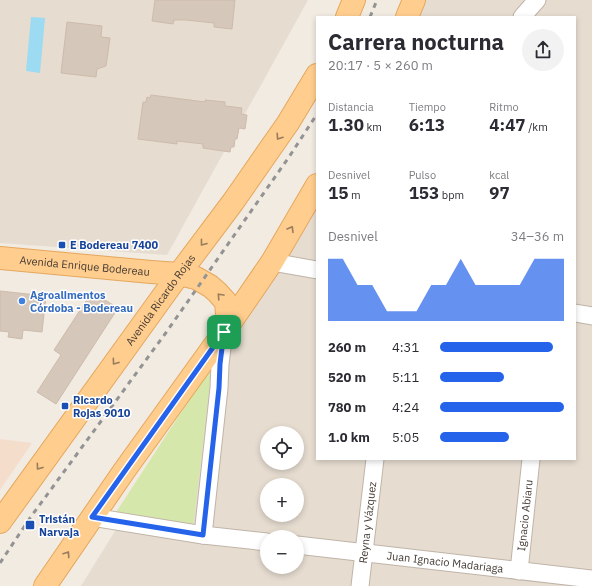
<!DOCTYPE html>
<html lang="es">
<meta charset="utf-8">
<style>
:root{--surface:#fff;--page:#f2f2f3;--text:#2b2b33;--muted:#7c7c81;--accent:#2563eb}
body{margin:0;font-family:"IBM Plex Sans",sans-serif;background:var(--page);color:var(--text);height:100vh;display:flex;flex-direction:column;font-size:15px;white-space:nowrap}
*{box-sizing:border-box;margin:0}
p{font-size:13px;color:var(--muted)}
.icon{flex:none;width:22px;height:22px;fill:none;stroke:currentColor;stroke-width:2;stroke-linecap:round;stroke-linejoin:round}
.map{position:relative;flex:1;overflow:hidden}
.sheet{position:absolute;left:316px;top:16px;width:260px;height:444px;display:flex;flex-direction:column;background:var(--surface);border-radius:0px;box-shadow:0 2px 6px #0003}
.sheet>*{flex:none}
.fabs{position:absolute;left:260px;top:426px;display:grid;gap:8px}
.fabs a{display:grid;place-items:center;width:44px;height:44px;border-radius:50%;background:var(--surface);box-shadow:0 2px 6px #0003;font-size:20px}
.pin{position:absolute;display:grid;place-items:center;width:34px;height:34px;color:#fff;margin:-17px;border-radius:8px;box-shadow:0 2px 6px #0006}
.round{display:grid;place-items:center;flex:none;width:42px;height:42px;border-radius:21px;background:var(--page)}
.overview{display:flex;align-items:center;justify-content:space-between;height:68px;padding:0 12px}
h1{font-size:22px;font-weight:700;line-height:30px}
.metrics{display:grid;grid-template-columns:repeat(3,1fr);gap:6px;height:68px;padding:4px 12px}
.metrics div{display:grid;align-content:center}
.metrics b{font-size:17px;font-weight:700}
.metrics small{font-size:11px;font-weight:400}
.metrics p{font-size:11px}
.chart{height:112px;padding:8px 12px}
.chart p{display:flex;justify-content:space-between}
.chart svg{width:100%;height:72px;margin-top:4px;fill:var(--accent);opacity:.7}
ul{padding:0 12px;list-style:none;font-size:13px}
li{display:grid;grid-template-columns:64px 48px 1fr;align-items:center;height:30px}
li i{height:10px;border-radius:5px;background:var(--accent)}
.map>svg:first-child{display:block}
.residential{fill:#e6dcd0;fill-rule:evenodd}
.commercial{fill:#f5ddcc}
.green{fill:#d5e7aa}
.water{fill:#9cdbf1}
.building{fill:#d6c7bb;stroke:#cebbab}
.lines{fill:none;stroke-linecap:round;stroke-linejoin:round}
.minor-casing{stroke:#c0b4a8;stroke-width:19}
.primary-casing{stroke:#e5a75d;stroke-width:24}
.minor{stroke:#fff;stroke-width:17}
.primary{stroke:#ffcd8e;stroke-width:22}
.rail{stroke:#939393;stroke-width:3;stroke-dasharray:5 5;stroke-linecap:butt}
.oneway{stroke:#987c5c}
.route-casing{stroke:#fff;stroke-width:8}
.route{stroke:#2563eb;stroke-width:5}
.transit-dot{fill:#1a4fb4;stroke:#fff;stroke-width:1.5}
.shop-dot{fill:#3f7fe0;stroke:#fff;stroke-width:1.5}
.labels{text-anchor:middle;stroke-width:3;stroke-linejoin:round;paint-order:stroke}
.transit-label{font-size:11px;font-weight:bold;fill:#164399;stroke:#fff;text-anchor:start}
.street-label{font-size:11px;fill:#433a33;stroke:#fff}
.shop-label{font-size:11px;font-weight:bold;fill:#366cbe;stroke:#fff;text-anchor:start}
</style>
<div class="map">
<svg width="592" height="586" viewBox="0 0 592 586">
<rect width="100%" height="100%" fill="#f2ebe2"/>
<path class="residential" d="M 0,0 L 308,0 L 167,255 L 0,243 Z
M 425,0 L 592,0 L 592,586 L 81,586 L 317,205 L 317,459 L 575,459 L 575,17 L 418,17 ZM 267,433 L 297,433 L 297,463 L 267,463 ZM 267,485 L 297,485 L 297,515 L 267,515 ZM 267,537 L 297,537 L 297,567 L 267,567 Z"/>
<path class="commercial" d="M 0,439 L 32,443 L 0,490 Z"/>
<path class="green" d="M 212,365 L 193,527 L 113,517 Z"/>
<path class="water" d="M 31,17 L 45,18 L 40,73 L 26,71 Z"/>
<path class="building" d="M 155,0 L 235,0 L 232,29 L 214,27 L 214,23 L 186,20 L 174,20 L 173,24 L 152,21 Z
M 67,22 L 102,26 L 101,37 L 110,38 L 106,66 L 97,69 L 96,77 L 61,73 Z
M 151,95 L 205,102 L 205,100 L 225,102 L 225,106 L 242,108 L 241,114 L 247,115 L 245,129 L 239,128 L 237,139 L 235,139 L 234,147 L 231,147 L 230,152 L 203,148 L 203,144 L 177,141 L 177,144 L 138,139 L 143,102 L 146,102 L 147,97 L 150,98 Z
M 0,291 L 46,296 L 42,332 L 23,330 L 22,339 L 8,337 L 9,332 L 0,331 Z
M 92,292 L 118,308 L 56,404 L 37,392 L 61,355 L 54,350 Z"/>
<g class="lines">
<g class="minor-casing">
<g id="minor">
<path d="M 522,17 L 537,0"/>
<path d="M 272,262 L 317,270"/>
<path d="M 575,313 L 592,316"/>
<path d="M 92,517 L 203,535 L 267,542"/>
<path d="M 203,535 L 219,388 L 220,364 L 224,332"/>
<path id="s1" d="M 297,545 L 592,579"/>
<path id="s2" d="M 519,571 L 531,459"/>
<path id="s3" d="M 360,586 L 375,459"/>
</g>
</g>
<g class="primary-casing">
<g id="primary">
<path d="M 347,17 L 354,0"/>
<path d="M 407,17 L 414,0"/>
<path id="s4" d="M 0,258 L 151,272 L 179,274 L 196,278 L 210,286 L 217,292 L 226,302 L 227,314 L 224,331"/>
<path id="s5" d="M 0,522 L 179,274 L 233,202 L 288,123 L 317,75"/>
<path d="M 45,586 L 124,471 L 224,332 L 272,262 L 317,185"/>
</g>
</g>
<use href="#minor" class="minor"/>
<use href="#primary" class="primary"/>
<path class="rail" d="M 370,17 L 377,0
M 0,563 L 30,518 L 165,334 L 289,157 L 317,114"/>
</g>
<defs><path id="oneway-chevron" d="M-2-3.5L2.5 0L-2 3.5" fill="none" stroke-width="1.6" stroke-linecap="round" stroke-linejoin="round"/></defs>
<g class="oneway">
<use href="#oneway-chevron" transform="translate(279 137) rotate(124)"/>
<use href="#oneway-chevron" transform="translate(291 229) rotate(-59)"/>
<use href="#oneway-chevron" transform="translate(203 243) rotate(128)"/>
<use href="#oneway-chevron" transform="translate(220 296) rotate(-133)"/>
<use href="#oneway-chevron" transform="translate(115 362) rotate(126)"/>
<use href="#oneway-chevron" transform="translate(39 467) rotate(126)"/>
<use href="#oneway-chevron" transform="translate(67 554) rotate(-56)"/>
</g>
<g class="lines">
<g class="route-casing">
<path id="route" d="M 224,332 L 220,364 L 219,388 L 203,535 L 92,517 Z"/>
</g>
<use href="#route" class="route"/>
</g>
<g class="transit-dot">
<rect x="58" y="241" width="8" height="8" rx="2"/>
<rect x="61" y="402" width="8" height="8" rx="2"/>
<rect x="25" y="520" width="10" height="10" rx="2"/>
</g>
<circle class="shop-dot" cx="22" cy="301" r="4"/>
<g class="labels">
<g class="transit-label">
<text x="70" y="249">E Bodereau 7400</text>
<text x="73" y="404">Ricardo<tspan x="73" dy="13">Rojas 9010</tspan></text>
<text x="39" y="523">Tristán<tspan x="39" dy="13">Narvaja</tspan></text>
</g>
<g class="street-label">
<text dy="4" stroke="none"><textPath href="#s4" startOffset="85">Avenida Enrique Bodereau</textPath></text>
<text dy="4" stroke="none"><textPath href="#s5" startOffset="274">Avenida Ricardo Rojas</textPath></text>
<text dy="4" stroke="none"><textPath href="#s2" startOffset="56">Ignacio Abiaru</textPath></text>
<text dy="4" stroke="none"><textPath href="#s3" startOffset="64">Reyna y Vázquez</textPath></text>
<text dy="4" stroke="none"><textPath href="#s1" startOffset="149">Juan Ignacio Madariaga</textPath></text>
</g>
<g class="shop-label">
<text x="30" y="299">Agroalimentos<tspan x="30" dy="13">Córdoba - Bodereau</tspan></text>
</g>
</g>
</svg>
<div class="fabs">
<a><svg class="icon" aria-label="locate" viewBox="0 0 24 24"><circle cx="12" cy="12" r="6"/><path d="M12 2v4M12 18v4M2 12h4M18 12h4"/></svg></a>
<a>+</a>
<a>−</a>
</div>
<div class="pin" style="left:224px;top:332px;background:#1e9e55"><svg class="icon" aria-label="arrive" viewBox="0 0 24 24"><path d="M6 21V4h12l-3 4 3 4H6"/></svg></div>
<section class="sheet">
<div class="overview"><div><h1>Carrera nocturna</h1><p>20:17 · 5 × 260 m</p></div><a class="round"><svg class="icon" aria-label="share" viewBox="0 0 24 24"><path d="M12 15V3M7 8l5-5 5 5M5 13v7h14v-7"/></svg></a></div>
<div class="metrics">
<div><p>Distancia</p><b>1.30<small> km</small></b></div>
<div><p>Tiempo</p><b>6:13</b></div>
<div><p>Ritmo</p><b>4:47<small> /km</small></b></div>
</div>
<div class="metrics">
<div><p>Desnivel</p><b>15<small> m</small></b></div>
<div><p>Pulso</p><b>153<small> bpm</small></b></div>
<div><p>kcal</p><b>97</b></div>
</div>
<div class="chart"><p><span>Desnivel</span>34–36 m</p>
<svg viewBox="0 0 160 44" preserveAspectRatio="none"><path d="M0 44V6L10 6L20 22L30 22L40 38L50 38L60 38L70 22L80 22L90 6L100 22L110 22L120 22L130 22L140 6L150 6L160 6V44z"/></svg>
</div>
<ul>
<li><b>260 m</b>4:31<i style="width:91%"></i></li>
<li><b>520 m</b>5:11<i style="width:52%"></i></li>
<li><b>780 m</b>4:24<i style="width:100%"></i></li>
<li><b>1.0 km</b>5:05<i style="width:56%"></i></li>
</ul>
</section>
</div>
